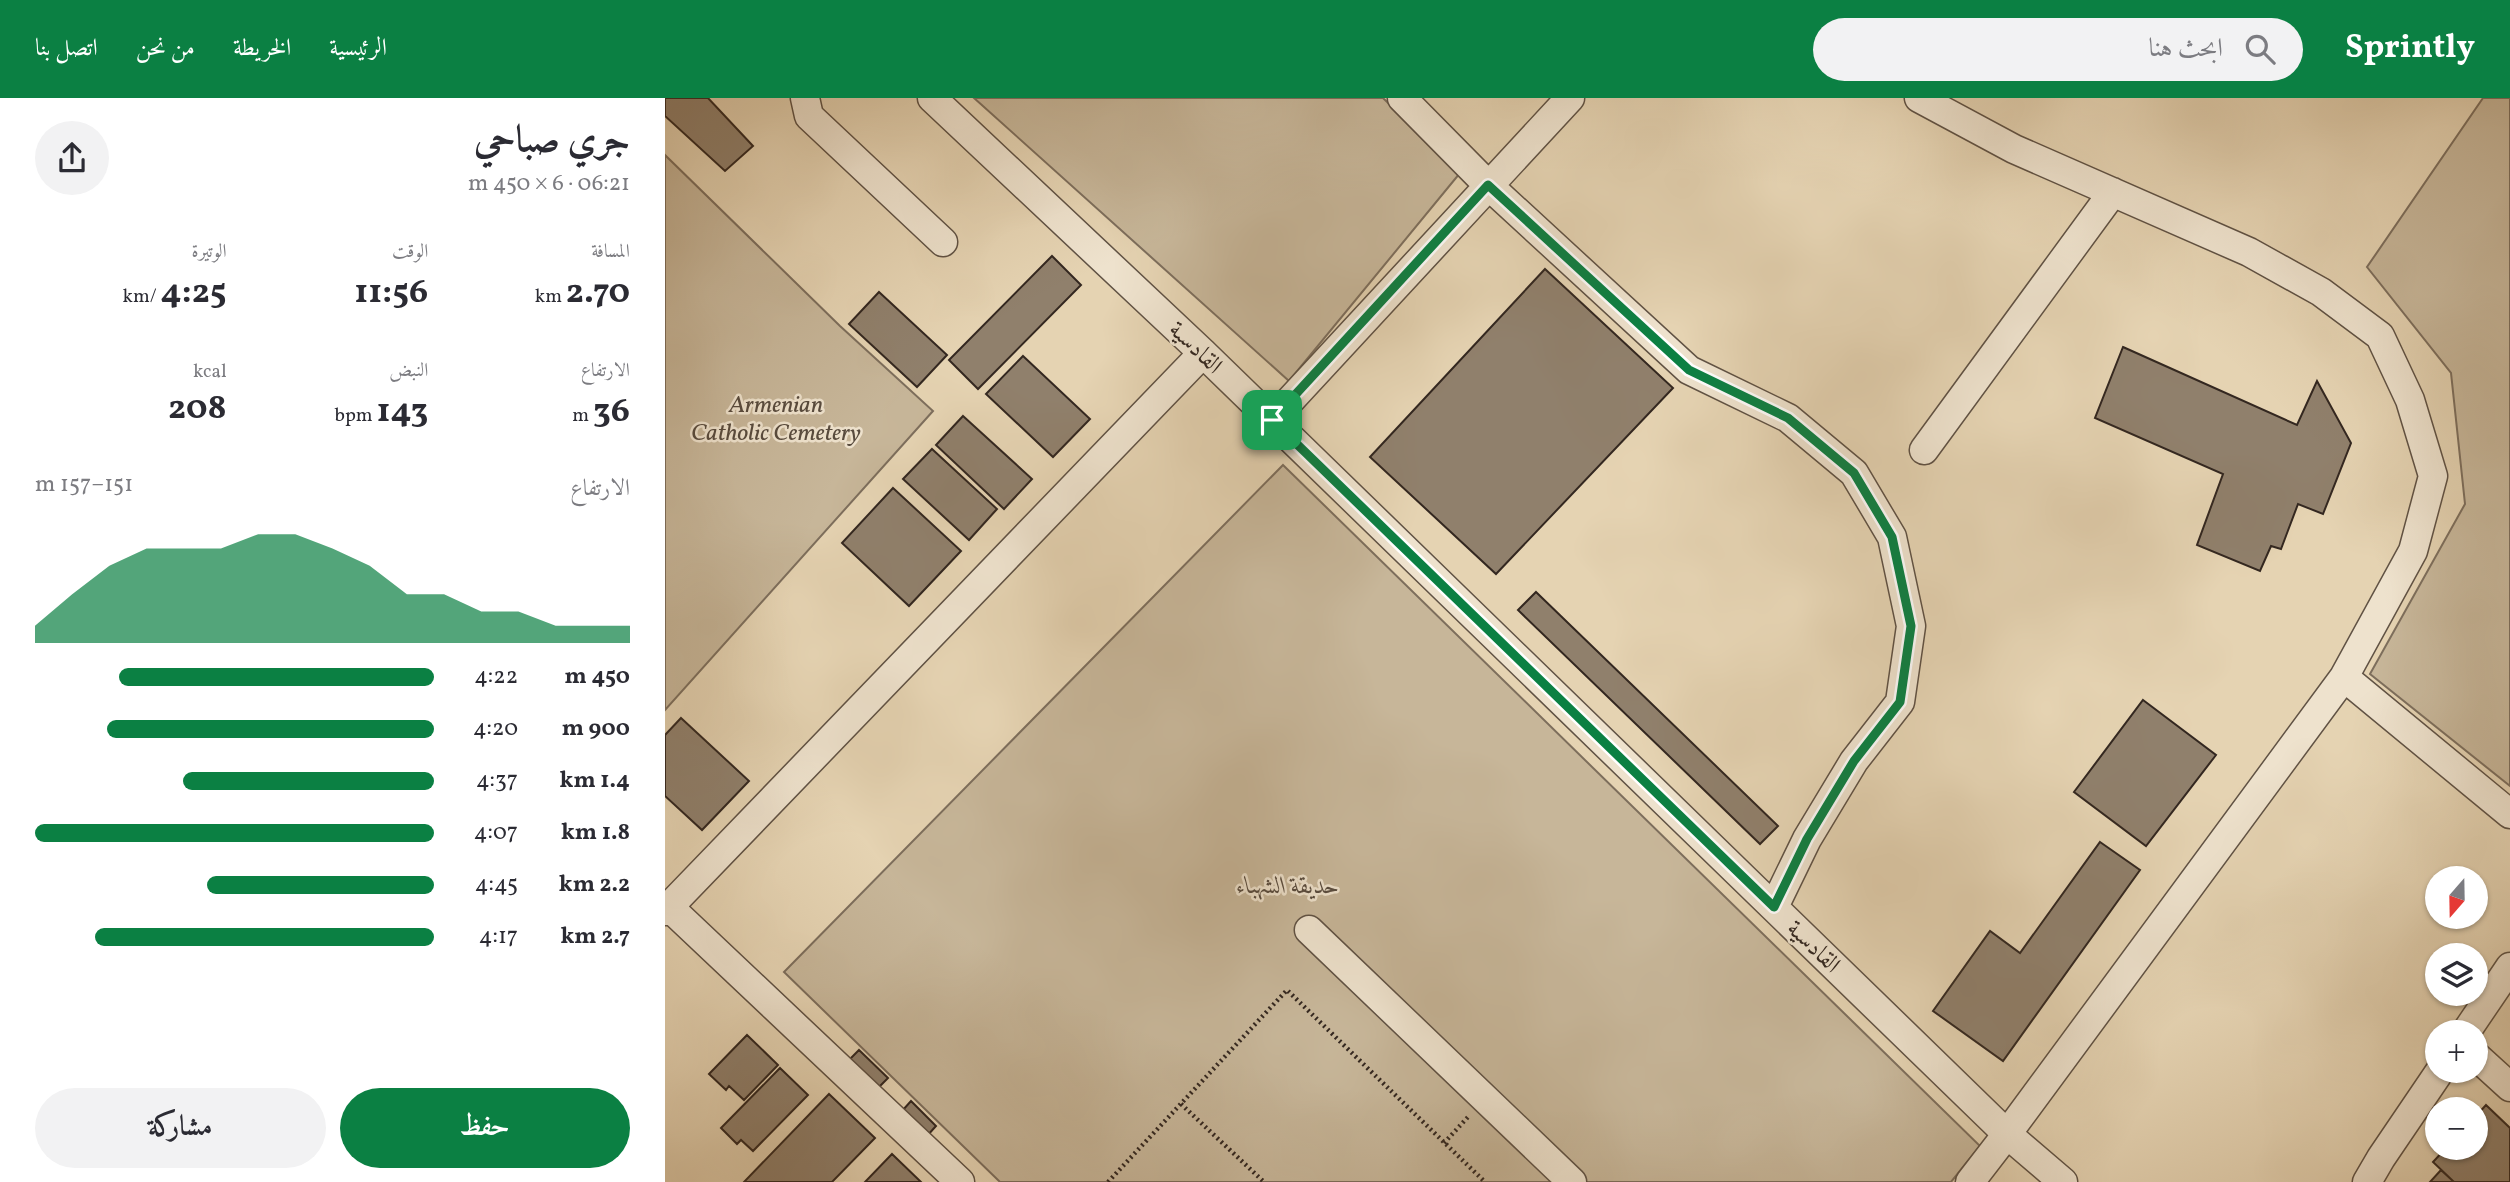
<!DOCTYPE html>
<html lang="ar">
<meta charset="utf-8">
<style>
:root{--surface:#fff;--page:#f2f2f3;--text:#2b2b33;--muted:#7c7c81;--accent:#0b8043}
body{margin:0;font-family:Vollkorn,Amiri,serif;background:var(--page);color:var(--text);direction:rtl;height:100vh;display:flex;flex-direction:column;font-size:26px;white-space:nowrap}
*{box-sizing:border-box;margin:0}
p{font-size:23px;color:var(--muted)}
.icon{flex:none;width:38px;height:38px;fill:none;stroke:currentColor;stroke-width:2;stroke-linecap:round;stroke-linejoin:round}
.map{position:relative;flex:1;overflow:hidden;direction:ltr}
.details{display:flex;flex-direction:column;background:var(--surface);width:665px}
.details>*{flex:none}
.needle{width:46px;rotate:200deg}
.fabs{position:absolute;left:1760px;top:768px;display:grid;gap:14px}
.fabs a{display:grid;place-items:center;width:63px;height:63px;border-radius:50%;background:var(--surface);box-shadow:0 2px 5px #0004;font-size:35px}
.pin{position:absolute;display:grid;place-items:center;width:60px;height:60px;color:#fff;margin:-30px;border-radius:14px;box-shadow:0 4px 10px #0006}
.round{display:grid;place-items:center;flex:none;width:74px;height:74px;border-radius:37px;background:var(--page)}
.summary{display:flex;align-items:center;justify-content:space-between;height:119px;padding:0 35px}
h1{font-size:38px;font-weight:700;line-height:52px}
.stats{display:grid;grid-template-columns:repeat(3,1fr);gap:10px;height:119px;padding:7px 35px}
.stats div{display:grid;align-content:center}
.stats b{font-size:35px;font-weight:700}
.stats small{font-size:19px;font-weight:400}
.stats p{font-size:19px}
.chart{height:196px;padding:14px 35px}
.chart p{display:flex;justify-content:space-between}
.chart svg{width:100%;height:126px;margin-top:7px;fill:var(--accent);opacity:.7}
.action{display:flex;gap:14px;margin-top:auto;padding:14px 35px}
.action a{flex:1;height:80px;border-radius:42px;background:var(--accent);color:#fff;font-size:28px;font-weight:700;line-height:80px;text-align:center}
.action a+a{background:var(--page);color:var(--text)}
ul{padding:0 35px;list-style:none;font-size:23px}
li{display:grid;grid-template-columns:112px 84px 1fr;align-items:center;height:52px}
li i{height:18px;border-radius:9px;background:var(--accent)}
header{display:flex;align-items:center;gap:42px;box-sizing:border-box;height:98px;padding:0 35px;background:var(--accent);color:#fff}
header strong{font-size:33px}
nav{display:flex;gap:38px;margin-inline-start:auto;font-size:24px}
.search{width:490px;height:63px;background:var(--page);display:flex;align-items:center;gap:18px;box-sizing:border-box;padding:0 24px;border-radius:38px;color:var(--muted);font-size:26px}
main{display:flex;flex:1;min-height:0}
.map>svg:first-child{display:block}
.green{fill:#c7b699;stroke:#7d6e5c;stroke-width:2}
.building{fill:#90806c;stroke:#332720;stroke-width:2}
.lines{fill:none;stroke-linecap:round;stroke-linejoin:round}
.minor-casing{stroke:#605244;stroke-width:31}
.path{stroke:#332720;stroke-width:4.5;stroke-dasharray:2 3.5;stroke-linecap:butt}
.minor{stroke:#eee2cd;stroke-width:28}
.route-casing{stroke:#fff;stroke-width:14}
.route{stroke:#0b8043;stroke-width:9}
.labels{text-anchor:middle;stroke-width:5;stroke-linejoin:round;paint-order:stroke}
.street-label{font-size:24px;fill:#332720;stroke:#eee2cd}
.park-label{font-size:24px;font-style:italic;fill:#584b3e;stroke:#eee2cd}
</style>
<header>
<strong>Sprintly</strong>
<div class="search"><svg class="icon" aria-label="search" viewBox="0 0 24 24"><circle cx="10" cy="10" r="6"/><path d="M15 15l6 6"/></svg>ابحث هنا</div>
<nav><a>الرئيسية</a><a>الخريطة</a><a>من نحن</a><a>اتصل بنا</a></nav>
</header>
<main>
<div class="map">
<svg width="1845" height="1084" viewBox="0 0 1845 1084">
<rect width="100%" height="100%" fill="#e5d3b2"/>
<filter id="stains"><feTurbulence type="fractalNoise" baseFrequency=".00286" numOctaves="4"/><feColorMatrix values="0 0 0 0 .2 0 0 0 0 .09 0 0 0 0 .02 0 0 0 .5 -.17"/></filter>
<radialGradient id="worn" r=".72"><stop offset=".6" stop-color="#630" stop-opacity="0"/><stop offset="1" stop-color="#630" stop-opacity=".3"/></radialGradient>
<path class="green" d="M 309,0 L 718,0 L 795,75 L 624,283 Z
M 1818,0 L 1845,0 L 1845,688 L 1705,576 L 1800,406 L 1786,275 L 1702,169 Z
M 0,57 L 175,228 L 268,313 L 0,612 Z
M 618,367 L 1315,1048 L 1286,1084 L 335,1084 L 119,874 Z"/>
<path class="building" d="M 0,0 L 43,0 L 88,48 L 60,73 L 0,18 Z
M 387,158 L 416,187 L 313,291 L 284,262 Z
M 880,171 L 1008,290 L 831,476 L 705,359 Z
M 214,194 L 282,257 L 252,289 L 184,226 Z
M 1458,249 L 1632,327 L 1652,283 L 1686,345 L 1658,416 L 1633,406 L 1616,451 L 1606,448 L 1595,473 L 1532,447 L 1558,376 L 1430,320 Z
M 358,258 L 425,321 L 388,359 L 321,296 Z
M 298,318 L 367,381 L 339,411 L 271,347 Z
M 267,351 L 332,411 L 304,442 L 238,381 Z
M 228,390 L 296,453 L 244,508 L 177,445 Z
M 871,494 L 1113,728 L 1095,746 L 853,512 Z
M 1478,602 L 1551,657 L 1481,748 L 1409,694 Z
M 16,620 L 84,683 L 37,732 L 0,698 L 0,637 Z
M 1435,744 L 1475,772 L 1338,963 L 1268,913 L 1325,833 L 1355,855 Z
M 82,937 L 113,967 L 79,1002 L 64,988 L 61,992 L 44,976 Z
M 194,952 L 223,980 L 214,989 L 185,961 Z
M 115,970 L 143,997 L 88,1053 L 76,1042 L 72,1046 L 56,1030 Z
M 164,996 L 210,1040 L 167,1084 L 79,1084 Z
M 246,1003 L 271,1028 L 262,1038 L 237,1013 Z
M 1821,1007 L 1845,1030 L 1845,1084 L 1789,1084 L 1768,1064 L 1781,1050 L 1811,1050 L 1811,1018 Z
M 227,1056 L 256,1084 L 200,1084 Z
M 1776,1072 L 1789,1084 L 1765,1084 Z"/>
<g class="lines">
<g class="minor-casing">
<path id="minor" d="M 140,0 L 144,18 L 278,144
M 267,0 L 538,255 L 1342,1036 L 1398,1084
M 737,0 L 823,87 L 1024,272 L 1123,320 L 1189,375 L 1227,439 L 1246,528 L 1235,604 L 1189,663 L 1142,741 L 1109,809
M 1254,0 L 1349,51 L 1584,154 L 1656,194 L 1715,238 L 1745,302 L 1768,378 L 1748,453 L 1679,579 L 1342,1036 L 1305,1084
M 607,322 L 905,0
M 1259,352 L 1448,94
M 1679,579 L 1845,716
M 4,809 L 295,1084
M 0,813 L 538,255
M 644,832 L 907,1084
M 1801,934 L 1845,869
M 1811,958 L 1845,989
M 1702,1084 L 1716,1060 L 1775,973"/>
</g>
<path class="path" d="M 516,1006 L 599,1084
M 779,1045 L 803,1019
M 443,1084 L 622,892 L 820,1084"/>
<use href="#minor" class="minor"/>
</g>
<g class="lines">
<g class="route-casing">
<path id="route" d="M 823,87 L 1024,272 L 1123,320 L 1189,375 L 1227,439 L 1246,528 L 1235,604 L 1189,663 L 1142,741 L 1109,809 L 607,322 Z"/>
</g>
<use href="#route" class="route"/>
</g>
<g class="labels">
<g class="street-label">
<text transform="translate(531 249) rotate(44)" y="8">القادسية</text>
<text transform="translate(1149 848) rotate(44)" y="8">القادسية</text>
</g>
<g class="park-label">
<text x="111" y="314">Armenian<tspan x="111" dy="28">Catholic Cemetery</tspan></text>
<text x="623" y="795">حديقة الشهباء</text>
</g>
</g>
<rect width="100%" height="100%" filter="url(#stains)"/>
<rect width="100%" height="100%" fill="url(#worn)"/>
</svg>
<div class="fabs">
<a><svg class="needle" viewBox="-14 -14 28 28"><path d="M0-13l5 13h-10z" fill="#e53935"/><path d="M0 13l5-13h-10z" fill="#7c7c81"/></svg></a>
<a><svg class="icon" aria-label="layers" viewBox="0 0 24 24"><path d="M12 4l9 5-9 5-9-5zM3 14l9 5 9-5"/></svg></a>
<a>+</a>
<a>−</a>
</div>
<div class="pin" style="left:607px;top:322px;background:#1e9e55"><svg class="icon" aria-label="arrive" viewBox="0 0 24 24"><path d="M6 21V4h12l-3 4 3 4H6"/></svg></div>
</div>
<section class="details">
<div class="summary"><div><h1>جري صباحي</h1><p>06:21 · 6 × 450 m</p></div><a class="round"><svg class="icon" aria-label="share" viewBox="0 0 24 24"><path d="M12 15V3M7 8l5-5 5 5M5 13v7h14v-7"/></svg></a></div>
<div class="stats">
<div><p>المسافة</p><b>2.70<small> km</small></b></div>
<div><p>الوقت</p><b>11:56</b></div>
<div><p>الوتيرة</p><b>4:25<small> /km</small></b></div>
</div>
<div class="stats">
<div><p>الارتفاع</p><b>36<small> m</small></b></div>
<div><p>النبض</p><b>143<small> bpm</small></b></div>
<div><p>kcal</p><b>208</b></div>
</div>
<div class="chart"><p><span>الارتفاع</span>151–157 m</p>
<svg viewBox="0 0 160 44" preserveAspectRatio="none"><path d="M0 44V38L10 27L20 17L30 11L40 11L50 11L60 6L70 6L80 11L90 17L100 27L110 27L120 33L130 33L140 38L150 38L160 38V44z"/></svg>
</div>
<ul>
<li><b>450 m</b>4:22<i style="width:79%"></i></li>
<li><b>900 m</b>4:20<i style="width:82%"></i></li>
<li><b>1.4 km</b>4:37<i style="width:63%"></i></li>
<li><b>1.8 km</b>4:07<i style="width:100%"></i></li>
<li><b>2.2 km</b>4:45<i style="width:57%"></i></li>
<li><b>2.7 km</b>4:17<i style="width:85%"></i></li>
</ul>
<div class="action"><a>حفظ</a><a>مشاركة</a></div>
</section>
</main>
